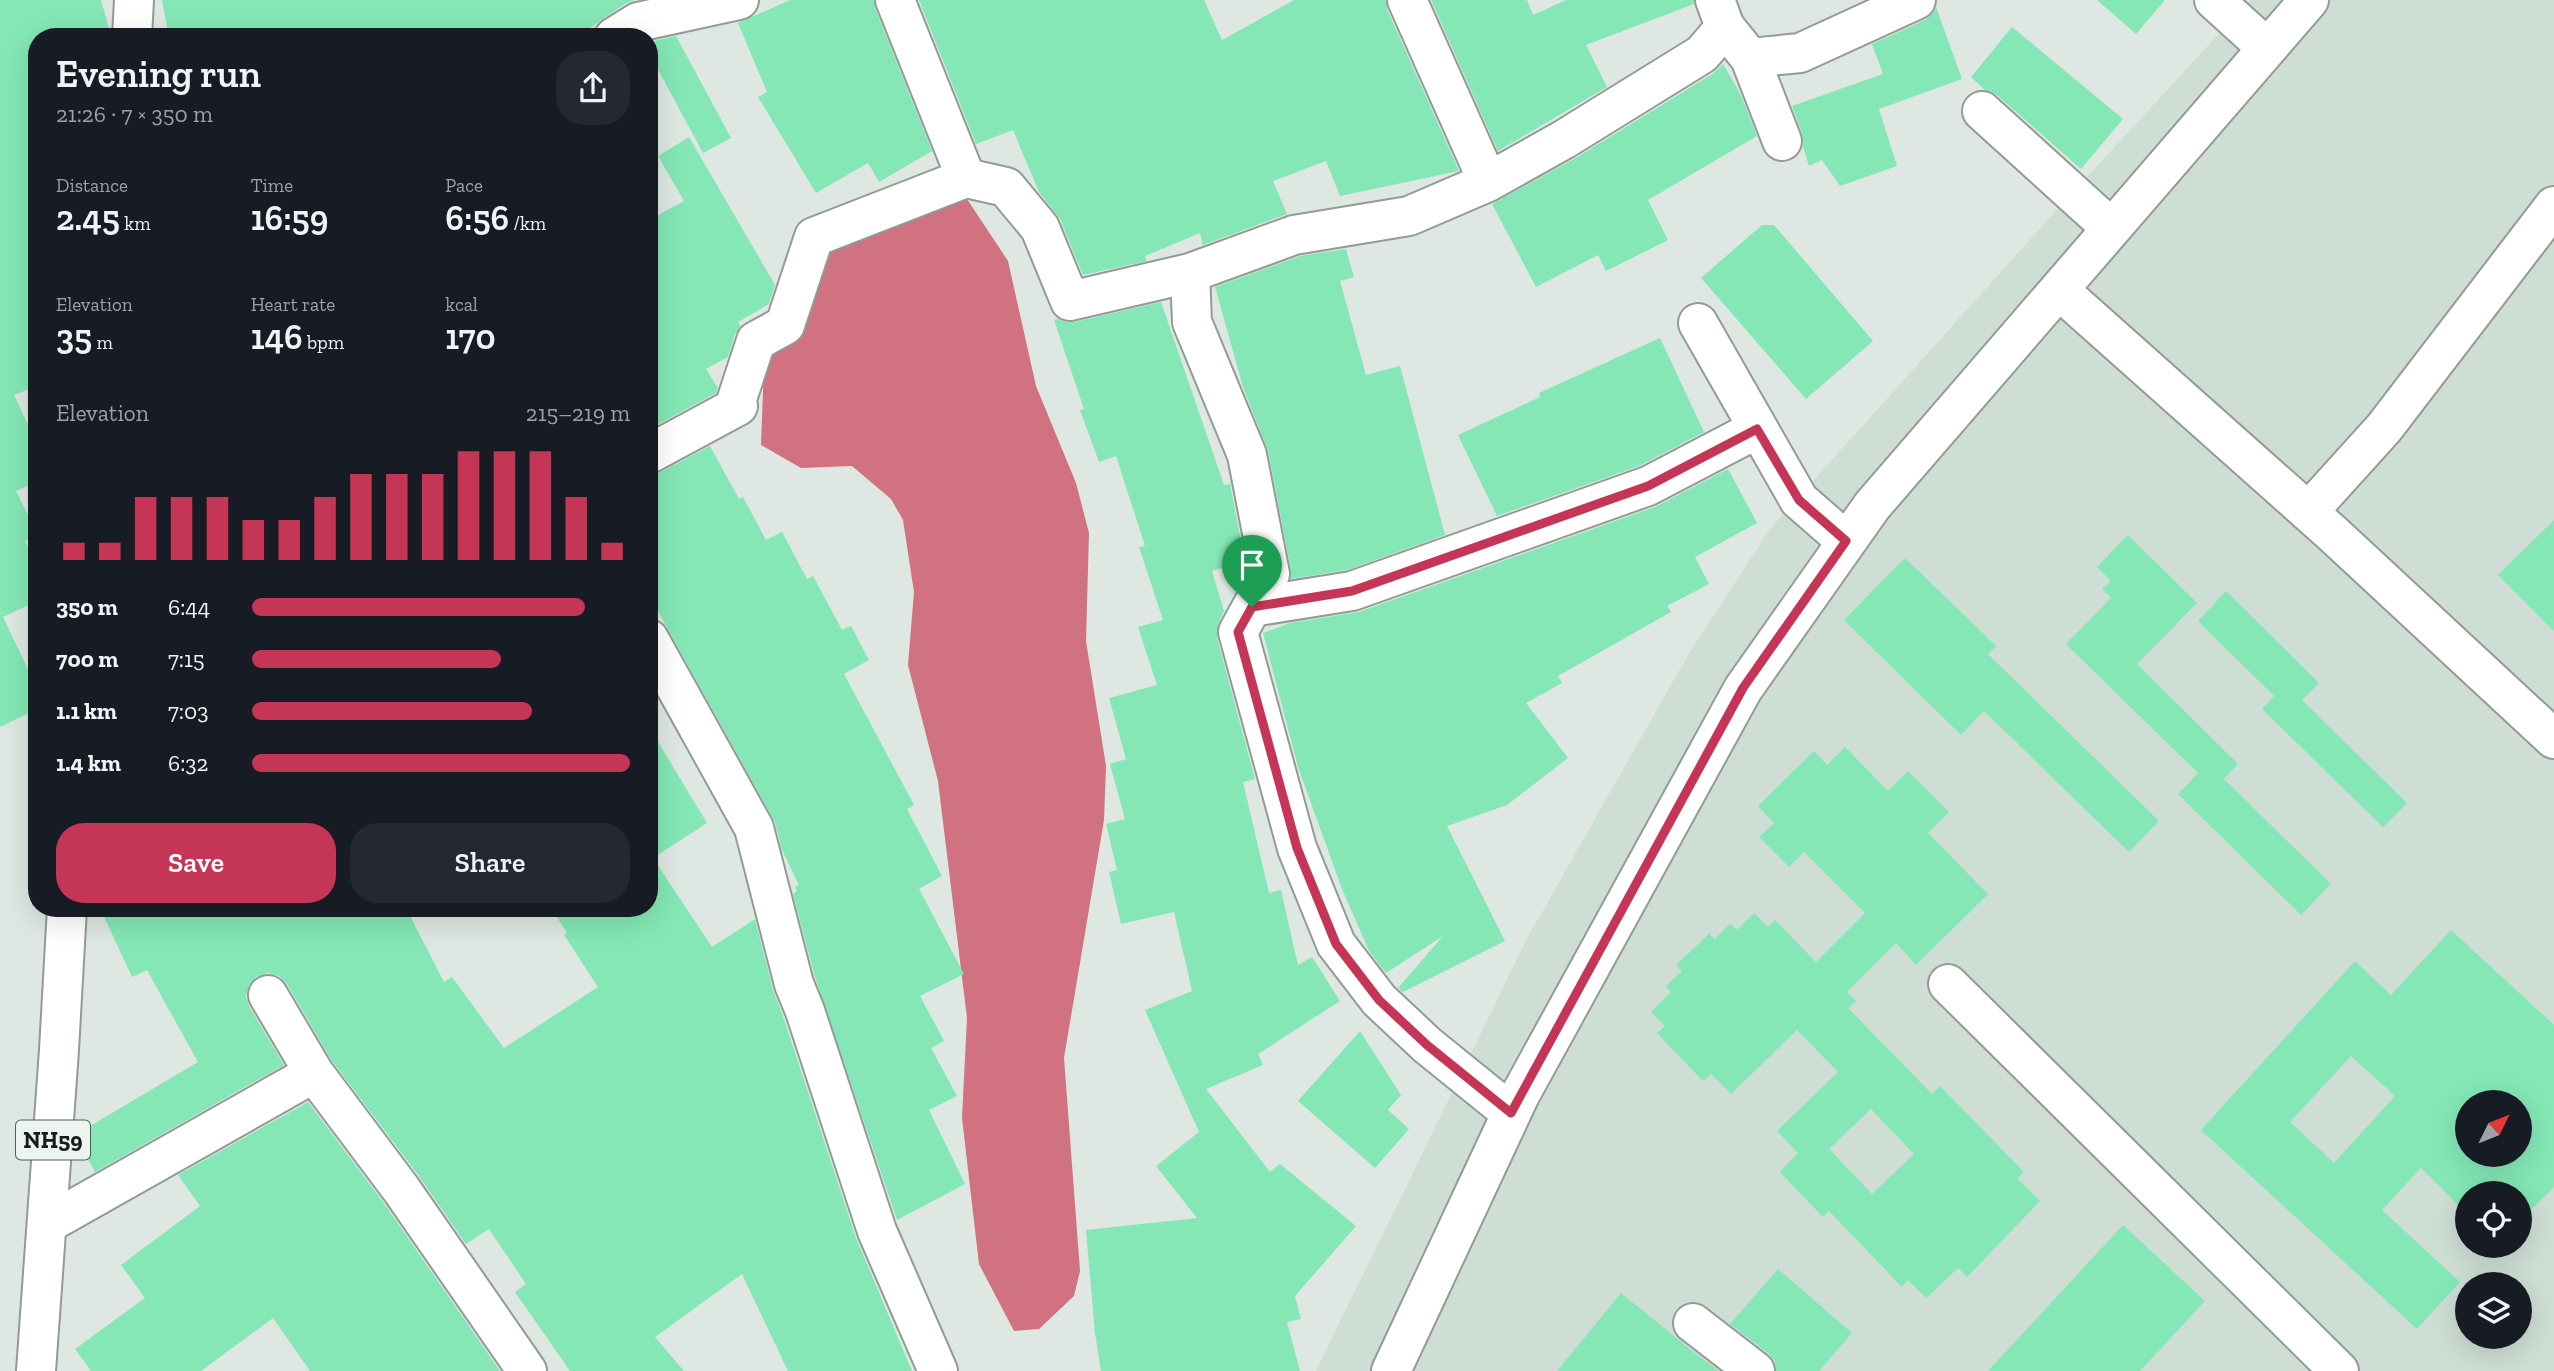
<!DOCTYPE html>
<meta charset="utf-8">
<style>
:root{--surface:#171b24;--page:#242831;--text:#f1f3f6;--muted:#9ea1a6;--accent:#c53556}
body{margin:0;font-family:"Zilla Slab",serif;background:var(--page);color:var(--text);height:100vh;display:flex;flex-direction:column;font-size:26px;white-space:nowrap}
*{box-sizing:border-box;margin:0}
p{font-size:23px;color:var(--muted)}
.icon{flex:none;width:38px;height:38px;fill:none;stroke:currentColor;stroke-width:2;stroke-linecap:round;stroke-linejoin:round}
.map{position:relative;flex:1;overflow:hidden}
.details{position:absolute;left:28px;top:28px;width:630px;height:889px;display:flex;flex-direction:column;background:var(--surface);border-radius:28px;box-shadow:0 7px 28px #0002}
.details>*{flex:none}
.needle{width:46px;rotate:47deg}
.controls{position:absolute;left:2455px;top:1090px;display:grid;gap:14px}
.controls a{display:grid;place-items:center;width:77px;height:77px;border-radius:50%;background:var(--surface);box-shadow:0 7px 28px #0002;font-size:35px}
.pin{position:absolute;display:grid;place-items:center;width:60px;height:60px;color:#fff;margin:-72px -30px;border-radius:50% 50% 50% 0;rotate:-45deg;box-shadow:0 0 7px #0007}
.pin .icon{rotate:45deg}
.round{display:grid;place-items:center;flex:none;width:74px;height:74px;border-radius:28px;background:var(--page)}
.head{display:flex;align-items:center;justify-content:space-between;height:119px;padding:0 28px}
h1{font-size:38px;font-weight:600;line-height:52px}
.stats{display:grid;grid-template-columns:repeat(3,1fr);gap:10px;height:119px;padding:7px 28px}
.stats div{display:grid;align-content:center}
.stats b{font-size:35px;font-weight:600}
.stats small{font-size:19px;font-weight:400}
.stats p{font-size:19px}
.chart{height:196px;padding:14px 28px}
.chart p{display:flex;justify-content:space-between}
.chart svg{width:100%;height:126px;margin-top:7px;stroke:var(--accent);stroke-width:6}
.primary-button{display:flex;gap:14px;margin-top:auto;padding:14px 28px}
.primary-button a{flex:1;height:80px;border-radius:28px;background:var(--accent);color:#fff;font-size:28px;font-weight:600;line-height:80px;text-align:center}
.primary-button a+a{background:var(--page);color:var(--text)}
ul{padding:0 28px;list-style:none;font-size:23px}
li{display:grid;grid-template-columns:112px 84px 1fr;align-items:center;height:52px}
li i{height:18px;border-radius:9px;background:var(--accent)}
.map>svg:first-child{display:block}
.built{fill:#ceded4;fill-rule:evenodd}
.water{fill:#d0727f}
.building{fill:#84e7b5;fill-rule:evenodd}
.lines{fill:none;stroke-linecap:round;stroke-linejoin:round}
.minor-casing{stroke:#929b96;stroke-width:42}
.trunk-casing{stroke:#929b96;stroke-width:42}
.minor{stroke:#fff;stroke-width:38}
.trunk{stroke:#fff;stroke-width:38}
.route-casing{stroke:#fff;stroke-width:14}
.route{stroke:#c53556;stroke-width:9}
.labels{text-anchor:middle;stroke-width:5;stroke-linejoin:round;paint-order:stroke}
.shield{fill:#ebf4ee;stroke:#575c59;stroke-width:2}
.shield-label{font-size:23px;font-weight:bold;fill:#181b19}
</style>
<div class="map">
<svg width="2554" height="1371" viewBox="0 0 2554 1371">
<rect width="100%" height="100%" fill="#dee7e1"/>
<path class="built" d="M 2250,0 L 2554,0 L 2554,1371 L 1316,1371 L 1528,937 L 1688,655 L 1770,529 L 2052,215 ZM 2468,1102 L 2520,1102 L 2520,1155 L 2468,1155 ZM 2468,1194 L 2520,1194 L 2520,1246 L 2468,1246 ZM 2468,1284 L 2520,1284 L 2520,1337 L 2468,1337 Z"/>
<path class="water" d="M 965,196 L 1008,261 L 1036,386 L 1076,483 L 1089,533 L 1086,641 L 1106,766 L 1104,820 L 1064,1058 L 1080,1271 L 1074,1296 L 1039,1329 L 1014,1331 L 979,1264 L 962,1118 L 967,1018 L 938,781 L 908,665 L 914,592 L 903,520 L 891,499 L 852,466 L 801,468 L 761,445 L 763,391 L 761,357 L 815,257 Z"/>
<path class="building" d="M 0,0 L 101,0 L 110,32 L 110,37 L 37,37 L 37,386 L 14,395 L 37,444 L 37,482 L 16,491 L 37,533 L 37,536 L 25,541 L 37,565 L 37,601 L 3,617 L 37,688 L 37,709 L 0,727 Z
M 162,0 L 636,0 L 626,3 L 577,37 L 169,37 Z
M 790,0 L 874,0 L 875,8 L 932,151 L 879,182 L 868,163 L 816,193 L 758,97 L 767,92 L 738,23 Z
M 919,0 L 1204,0 L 1222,40 L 1294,0 L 1386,0 L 1387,9 L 1459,171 L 1340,196 L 1326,161 L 1273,181 L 1287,214 L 1203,245 L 1200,233 L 1145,256 L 1147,261 L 1083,275 L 1060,219 L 1039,192 L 1013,130 L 976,144 Z
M 1431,0 L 1527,0 L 1533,15 L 1566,0 L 1694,0 L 1694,4 L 1586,45 L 1607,87 L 1498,151 Z
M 2097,0 L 2165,0 L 2136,34 Z
M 1936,7 L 1962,79 L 1879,109 L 1897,166 L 1840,186 L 1822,160 L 1809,166 L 1803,147 L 1802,133 L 1792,106 L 1883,74 L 1872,44 L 1925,20 L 1933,13 Z
M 2012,27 L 2123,119 L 2081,169 L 1997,95 L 1985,90 L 1971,77 Z
M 676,36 L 731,138 L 703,153 L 649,53 L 649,42 Z
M 1723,64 L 1740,93 L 1757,136 L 1648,200 L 1668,240 L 1606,271 L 1598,255 L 1536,287 L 1492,204 L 1574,159 L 1714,73 Z
M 689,137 L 775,285 L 769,304 L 738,322 L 741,327 L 735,334 L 728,357 L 706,369 L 718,388 L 716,393 L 649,429 L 649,220 L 684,201 L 658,156 Z
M 1762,225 L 1774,225 L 1873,341 L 1806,399 L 1701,278 Z
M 1346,249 L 1354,277 L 1340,281 L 1366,375 L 1400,366 L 1445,535 L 1347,570 L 1290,579 L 1291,570 L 1268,451 L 1243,387 L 1215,287 L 1300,256 Z
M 1161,302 L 1224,485 L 1230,484 L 1245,561 L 1212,571 L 1224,611 L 1219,622 L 1217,638 L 1255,779 L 1243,782 L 1269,893 L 1281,890 L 1298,965 L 1312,957 L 1340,1001 L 1258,1054 L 1263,1065 L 1206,1089 L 1270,1172 L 1280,1164 L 1356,1226 L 1295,1296 L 1301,1319 L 1287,1322 L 1300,1371 L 1101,1371 L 1095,1333 L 1086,1230 L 1197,1218 L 1156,1166 L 1199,1132 L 1145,1010 L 1192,991 L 1174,912 L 1121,924 L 1109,872 L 1117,870 L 1106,824 L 1125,819 L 1110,764 L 1126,759 L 1109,698 L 1157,685 L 1138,627 L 1163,620 L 1139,547 L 1145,546 L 1116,456 L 1099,462 L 1080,410 L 1084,409 L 1054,320 L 1058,319 L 1065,322 L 1075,322 Z
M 1660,338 L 1704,432 L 1639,466 L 1497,516 L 1458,435 L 1540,397 L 1539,393 Z
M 710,446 L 739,499 L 743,497 L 766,540 L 782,532 L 807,579 L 813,576 L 842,630 L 851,626 L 869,660 L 844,674 L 914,805 L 907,809 L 942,876 L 919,889 L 964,974 L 920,996 L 944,1041 L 931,1048 L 957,1096 L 929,1110 L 965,1184 L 897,1220 L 815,977 L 793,894 L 797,891 L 795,887 L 799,885 L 782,850 L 775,822 L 649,595 L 649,476 L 659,473 Z
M 1728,469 L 1757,523 L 1695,557 L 1709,584 L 1667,606 L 1671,612 L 1558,676 L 1562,683 L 1526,703 L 1568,758 L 1507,805 L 1447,826 L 1505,941 L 1403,992 L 1398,988 L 1443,936 L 1386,973 L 1369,951 L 1342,889 L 1298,767 L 1263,633 L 1290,623 L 1359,612 L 1655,507 Z
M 2554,520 L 2554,631 L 2498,575 Z
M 2128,535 L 2197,603 L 2137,664 L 2238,764 L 2224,779 L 2331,884 L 2301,915 L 2178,794 L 2198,773 L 2066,644 L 2111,598 L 2102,589 L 2111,581 L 2097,567 Z
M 1905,558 L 1996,646 L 1988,654 L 2159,821 L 2129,852 L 1984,711 L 1961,735 L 1844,620 Z
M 2226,591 L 2319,683 L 2302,700 L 2407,803 L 2383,827 L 2262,709 L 2274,696 L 2198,621 Z
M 649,727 L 707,823 L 653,858 L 712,947 L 755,919 L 773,990 L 784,1019 L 856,1238 L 912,1371 L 788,1371 L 742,1274 L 655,1337 L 684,1371 L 570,1371 L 515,1292 L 526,1284 L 489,1229 L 466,1244 L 419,1176 L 332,1061 L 287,984 L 279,976 L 268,973 L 256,977 L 249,985 L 246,996 L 249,1006 L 284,1065 L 95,1172 L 75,1135 L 198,1062 L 147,970 L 132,977 L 100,908 L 406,908 L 444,982 L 452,977 L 504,1048 L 598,987 L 564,935 L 567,933 L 551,908 L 649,908 Z
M 1845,747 L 1888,791 L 1908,771 L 1949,812 L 1928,833 L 1988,894 L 1916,965 L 1896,943 L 1847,992 L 1856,1001 L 1848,1008 L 1932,1094 L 1940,1086 L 2024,1172 L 2017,1178 L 2040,1201 L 1967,1277 L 1958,1268 L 1926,1298 L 1908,1280 L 1902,1287 L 1829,1211 L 1823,1217 L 1780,1172 L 1798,1153 L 1777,1131 L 1838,1072 L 1797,1030 L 1731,1094 L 1711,1074 L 1703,1081 L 1657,1033 L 1665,1026 L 1651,1012 L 1671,992 L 1666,986 L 1682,971 L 1676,965 L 1709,934 L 1715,939 L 1730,924 L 1737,930 L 1754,913 L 1768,927 L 1775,920 L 1816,962 L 1865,913 L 1804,852 L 1789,867 L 1759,837 L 1774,823 L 1758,806 L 1814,751 L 1827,765 ZM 1871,1109 L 1914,1154 L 1872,1194 L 1829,1149 Z
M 2451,930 L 2554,1025 L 2554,1187 L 2520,1220 L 2520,1194 L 2468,1194 L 2468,1215 L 2421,1168 L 2382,1210 L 2460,1282 L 2417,1329 L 2201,1130 L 2355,961 L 2391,995 ZM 2351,1056 L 2395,1096 L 2334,1163 L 2290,1122 ZM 2468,1102 L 2520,1102 L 2520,1155 L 2468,1155 Z
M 1360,1031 L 1401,1095 L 1388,1110 L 1409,1129 L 1375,1168 L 1298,1101 Z
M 308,1102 L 383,1202 L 500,1371 L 310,1371 L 273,1318 L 201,1371 L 91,1371 L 75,1349 L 145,1298 L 121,1265 L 200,1206 L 178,1175 Z
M 2123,1225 L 2205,1301 L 2140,1371 L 1988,1371 Z
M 1778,1269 L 1852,1333 L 1819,1371 L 1776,1371 L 1775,1362 L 1769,1354 L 1730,1324 Z
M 1621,1293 L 1701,1358 L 1719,1371 L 1557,1371 Z"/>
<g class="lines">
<g class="minor-casing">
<path id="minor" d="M 1407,0 L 1488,182
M 1715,0 L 1725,27 L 1750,58 L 1800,53 L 1916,0
M 2214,0 L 2267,48
M 614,37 L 638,22 L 739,0
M 1750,58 L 1782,141
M 1982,111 L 2111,228
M 966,178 L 1006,187 L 1040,228 L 1070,301 L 1190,273 L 1294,235 L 1409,216 L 1488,182 L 1563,140 L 1702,54 L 1725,27
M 1190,273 L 1192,322 L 1247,455 L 1270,574 L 1238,632 L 1297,848 L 1336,944 L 1379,1000 L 1427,1045 L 1511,1113
M 2059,290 L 2332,533 L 2554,739
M 1698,323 L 1799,500 L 1846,541
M 649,454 L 738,406 L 736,402 L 756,341 L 785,325 L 814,237 L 966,178 L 895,0
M 2308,512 L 2384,428 L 2554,206
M 1252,607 L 1352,591 L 1648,486 L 1757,429
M 649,639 L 754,828 L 794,984 L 805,1011 L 877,1231 L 938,1371
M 1948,984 L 2339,1371
M 268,995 L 314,1073 L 401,1189 L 527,1371
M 47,1224 L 314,1073
M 1693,1323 L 1755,1371
M 1391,1371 L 1520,1095 L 1743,689 L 1872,506 L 2309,0"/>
</g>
<g class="trunk-casing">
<path id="trunk" d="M 132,37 L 134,0
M 36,1371 L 59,1050 L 67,908"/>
</g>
<use href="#minor" class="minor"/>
<use href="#trunk" class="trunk"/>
</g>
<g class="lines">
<g class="route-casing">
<path id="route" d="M 1757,429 L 1799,500 L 1846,541 L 1743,688 L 1511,1113 L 1427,1045 L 1379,1000 L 1336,944 L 1297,848 L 1238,632 L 1252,607 L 1352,591 L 1648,486 Z"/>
</g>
<use href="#route" class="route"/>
</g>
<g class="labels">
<rect class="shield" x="16" y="1120.5" width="74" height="39" rx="5"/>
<g class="shield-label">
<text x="53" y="1148">NH59</text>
</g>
</g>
</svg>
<div class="controls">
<a><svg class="needle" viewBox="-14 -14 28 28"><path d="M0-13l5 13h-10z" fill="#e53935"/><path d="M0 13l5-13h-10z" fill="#9ea1a6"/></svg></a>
<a><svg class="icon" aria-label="locate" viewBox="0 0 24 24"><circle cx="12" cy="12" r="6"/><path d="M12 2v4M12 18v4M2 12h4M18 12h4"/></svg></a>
<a><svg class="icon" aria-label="layers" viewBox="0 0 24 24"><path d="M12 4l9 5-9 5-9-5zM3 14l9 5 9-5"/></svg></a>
</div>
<div class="pin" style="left:1252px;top:607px;background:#1e9e55"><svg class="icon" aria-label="arrive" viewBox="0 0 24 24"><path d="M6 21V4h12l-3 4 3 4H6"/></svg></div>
<section class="details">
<div class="head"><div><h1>Evening run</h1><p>21:26 · 7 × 350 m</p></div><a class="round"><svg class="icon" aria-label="share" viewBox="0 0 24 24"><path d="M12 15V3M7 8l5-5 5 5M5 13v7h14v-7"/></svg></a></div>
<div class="stats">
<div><p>Distance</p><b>2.45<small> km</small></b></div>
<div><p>Time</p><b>16:59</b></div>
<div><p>Pace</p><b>6:56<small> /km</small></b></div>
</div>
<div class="stats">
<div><p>Elevation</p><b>35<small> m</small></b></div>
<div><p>Heart rate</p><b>146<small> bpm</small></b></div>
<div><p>kcal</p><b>170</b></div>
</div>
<div class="chart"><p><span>Elevation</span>215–219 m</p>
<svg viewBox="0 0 160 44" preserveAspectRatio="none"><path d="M5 44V38M15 44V38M25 44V22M35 44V22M45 44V22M55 44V30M65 44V30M75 44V22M85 44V14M95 44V14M105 44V14M115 44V6M125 44V6M135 44V6M145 44V22M155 44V38"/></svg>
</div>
<ul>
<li><b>350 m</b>6:44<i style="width:88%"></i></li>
<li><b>700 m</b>7:15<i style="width:66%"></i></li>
<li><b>1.1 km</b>7:03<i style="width:74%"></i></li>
<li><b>1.4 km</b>6:32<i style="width:100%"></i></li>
</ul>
<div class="primary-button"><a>Save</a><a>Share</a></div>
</section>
</div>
